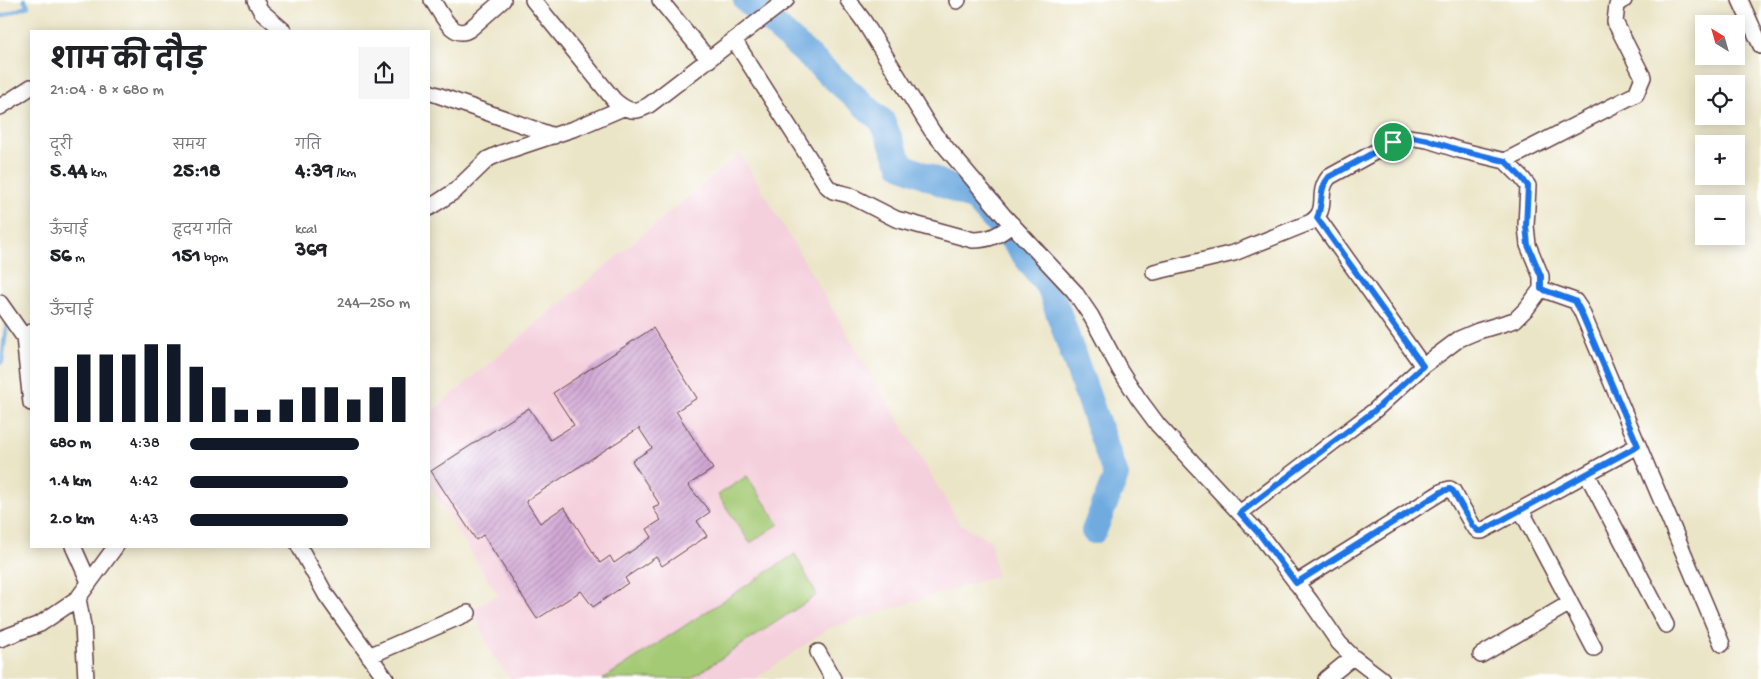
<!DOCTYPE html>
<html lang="hi">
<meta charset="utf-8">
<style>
:root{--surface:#fff;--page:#f6f6f6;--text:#202124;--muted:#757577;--accent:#111827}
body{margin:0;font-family:"Gochi Hand","Playpen Sans Deva",sans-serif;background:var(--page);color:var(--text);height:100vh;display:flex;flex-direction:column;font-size:19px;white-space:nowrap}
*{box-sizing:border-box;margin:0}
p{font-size:16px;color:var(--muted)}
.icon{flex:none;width:28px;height:28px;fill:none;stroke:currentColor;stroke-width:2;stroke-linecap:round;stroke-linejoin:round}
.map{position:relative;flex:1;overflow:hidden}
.details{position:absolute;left:30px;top:30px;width:400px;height:518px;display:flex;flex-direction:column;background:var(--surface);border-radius:0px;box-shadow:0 2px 12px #0003}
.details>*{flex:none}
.needle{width:32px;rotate:323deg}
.tools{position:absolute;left:1695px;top:15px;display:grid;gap:10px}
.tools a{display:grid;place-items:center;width:50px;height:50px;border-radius:0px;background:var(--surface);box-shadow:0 2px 12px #0003;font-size:25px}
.pin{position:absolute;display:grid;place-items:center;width:42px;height:42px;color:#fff;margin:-21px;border:2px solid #fff;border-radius:50%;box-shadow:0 1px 5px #0007}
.round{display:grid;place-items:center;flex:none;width:52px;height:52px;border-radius:0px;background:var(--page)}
.head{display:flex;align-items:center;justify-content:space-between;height:85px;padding:0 20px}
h1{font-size:28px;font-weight:700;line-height:38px}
.stats{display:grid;grid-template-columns:repeat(3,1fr);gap:8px;height:85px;padding:5px 20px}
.stats div{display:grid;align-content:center}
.stats b{font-size:21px;font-weight:700}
.stats small{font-size:14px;font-weight:400}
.stats p{font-size:14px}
.chart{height:140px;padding:10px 20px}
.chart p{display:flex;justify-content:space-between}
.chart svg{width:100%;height:90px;margin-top:5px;stroke:var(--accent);stroke-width:6}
ul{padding:0 20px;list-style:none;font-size:16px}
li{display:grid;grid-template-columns:80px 60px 1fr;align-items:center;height:38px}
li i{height:12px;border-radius:6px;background:var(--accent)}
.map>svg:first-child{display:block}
.built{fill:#f4cfdc}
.green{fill:#a4ca74;stroke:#777450}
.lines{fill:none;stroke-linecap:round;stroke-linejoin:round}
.stream{stroke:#70abe0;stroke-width:4.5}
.river{stroke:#70abe0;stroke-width:26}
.building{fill:url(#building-hatch);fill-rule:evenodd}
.minor-casing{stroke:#623d42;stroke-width:18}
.minor{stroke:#fff;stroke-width:15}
.route-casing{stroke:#fff;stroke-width:10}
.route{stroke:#1a73e8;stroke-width:6}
</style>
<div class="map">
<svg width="1761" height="679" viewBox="0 0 1761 679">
<defs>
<pattern id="building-hatch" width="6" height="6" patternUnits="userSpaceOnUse" patternTransform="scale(1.25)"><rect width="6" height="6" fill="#d2a9d5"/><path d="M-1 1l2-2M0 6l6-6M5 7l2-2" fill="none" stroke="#ac89ad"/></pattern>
</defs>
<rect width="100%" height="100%" fill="#fff"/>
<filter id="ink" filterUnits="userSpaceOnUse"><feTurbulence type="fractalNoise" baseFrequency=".02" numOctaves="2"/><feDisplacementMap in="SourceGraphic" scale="10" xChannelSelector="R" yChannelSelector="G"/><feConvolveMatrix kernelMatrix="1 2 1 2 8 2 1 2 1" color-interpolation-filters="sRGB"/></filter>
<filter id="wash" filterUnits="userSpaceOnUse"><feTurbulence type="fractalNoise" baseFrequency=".0096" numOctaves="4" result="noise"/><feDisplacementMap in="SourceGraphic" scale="20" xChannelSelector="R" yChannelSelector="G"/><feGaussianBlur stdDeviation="1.12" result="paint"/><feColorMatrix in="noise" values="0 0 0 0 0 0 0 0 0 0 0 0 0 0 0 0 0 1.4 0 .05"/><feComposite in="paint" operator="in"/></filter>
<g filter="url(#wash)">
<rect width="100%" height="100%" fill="#ebe5c7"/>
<path class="built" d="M 740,153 L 960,524 L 990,540 L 997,576 L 829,628 L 755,679 L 511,679 L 492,655 L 472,608 L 498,595 L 429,485 L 429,414 Z"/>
<path class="green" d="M 747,476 L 779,524 L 750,543 L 718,495 Z
M 795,554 L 817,595 L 690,679 L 603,679 Z"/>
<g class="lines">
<path class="stream" d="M 0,17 L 28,6 L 24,0
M 0,363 L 2,362 L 7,321"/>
<path class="river" d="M 746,0 L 882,121 L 901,165 L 933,179 L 976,200 L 1013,240 L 1050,289 L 1116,476 L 1094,531"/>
</g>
<g id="blocks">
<path class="building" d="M 653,328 L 697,398 L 676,411 L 713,469 L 688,485 L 710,512 L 697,521 L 707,536 L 662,566 L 656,557 L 625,578 L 628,583 L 593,607 L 581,591 L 537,619 L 483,535 L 476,540 L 431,471 L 529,408 L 550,440 L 574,425 L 553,393 ZM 639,428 L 652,448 L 632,461 L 660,505 L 653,508 L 661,520 L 647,529 L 652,537 L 614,563 L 610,556 L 600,563 L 564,507 L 540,523 L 526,501 Z"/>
</g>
</g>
<g filter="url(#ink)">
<use href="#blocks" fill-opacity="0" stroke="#623d42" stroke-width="1"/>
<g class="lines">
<g class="minor-casing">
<path id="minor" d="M 255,0 L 261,11 L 284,31
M 432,0 C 441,12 452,41 470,29 L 503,0
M 533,0 L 614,100 C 627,111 634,114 649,105 L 786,0
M 660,0 L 709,60
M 848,0 L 863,20 L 932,131 L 1004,216 L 1074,291 L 1091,316 L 1120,370 L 1138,398 L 1158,425 L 1260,535 L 1311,602 L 1339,643 L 1353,657 L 1382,679
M 1740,0 L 1761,46
M 957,1 L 958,0
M 734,40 L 827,186 L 833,191 L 849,195 L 896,219 L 973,240 C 989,240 1000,235 1012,224
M 429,92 L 554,136
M 0,107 L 31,87
M 1505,161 L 1636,94 L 1643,77 L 1615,22 L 1617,5 L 1624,0
M 429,208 L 455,191 L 488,159 L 501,153 L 576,128 L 623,108
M 1317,217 L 1423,366
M 1154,272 L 1234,253 L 1311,222 C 1330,209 1315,194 1329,177 L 1393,142 L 1408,137 L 1428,140 L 1459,150 L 1505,161 L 1522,178 L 1528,186 L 1526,226 L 1528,245 L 1541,276 L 1541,289 L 1527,308 L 1515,320 L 1478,331 L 1459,339 L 1423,366 L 1374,411 L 1240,513
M 1541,289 L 1575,301 L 1581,310 L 1722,644
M 0,303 L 24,337
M 31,332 L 24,337 L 31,403
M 1587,474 L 1666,625
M 1521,510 L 1594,648
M 73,546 L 89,582
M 299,546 L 326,595 L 386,679
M 1296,583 L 1443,491 L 1450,489 L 1453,491 L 1473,526 L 1478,531 L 1482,531 L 1637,446
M 78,598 L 116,546
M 0,639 L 40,624 L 78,598 L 83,626 L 86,679
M 818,652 L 833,679
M 1481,655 L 1570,603
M 369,656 L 468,613
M 1326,679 L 1353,657"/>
</g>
<use href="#minor" class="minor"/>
</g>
</g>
<g class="lines" filter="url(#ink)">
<g class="route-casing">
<path id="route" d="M 1408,136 L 1428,140 L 1459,150 L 1505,161 L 1522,178 L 1528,186 L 1526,226 L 1528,245 L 1541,276 L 1541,289 L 1575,301 L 1580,310 L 1638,446 L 1482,531 L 1478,531 L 1473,526 L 1453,491 L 1450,489 L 1443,491 L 1296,583 L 1260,535 L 1240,513 L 1374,411 L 1423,366 L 1317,218 C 1324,202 1318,190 1329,177 L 1393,142 Z"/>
</g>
<use href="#route" class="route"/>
</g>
</svg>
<div class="tools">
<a><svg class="needle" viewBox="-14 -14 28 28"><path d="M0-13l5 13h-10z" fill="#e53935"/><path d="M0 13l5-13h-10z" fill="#757577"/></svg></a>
<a><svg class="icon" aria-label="locate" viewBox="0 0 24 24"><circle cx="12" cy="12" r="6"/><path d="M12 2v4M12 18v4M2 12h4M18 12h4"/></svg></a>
<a>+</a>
<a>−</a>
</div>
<div class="pin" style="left:1393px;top:142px;background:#1e9e55"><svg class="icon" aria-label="arrive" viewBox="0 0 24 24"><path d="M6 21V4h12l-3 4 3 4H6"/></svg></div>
<section class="details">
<div class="head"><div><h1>शाम की दौड़</h1><p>21:04 · 8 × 680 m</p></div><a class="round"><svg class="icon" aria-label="share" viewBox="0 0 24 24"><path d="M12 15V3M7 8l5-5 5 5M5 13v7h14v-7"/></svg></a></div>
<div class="stats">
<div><p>दूरी</p><b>5.44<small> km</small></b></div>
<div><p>समय</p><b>25:18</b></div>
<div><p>गति</p><b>4:39<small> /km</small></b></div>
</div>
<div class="stats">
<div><p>ऊँचाई</p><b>56<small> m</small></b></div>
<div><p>हृदय गति</p><b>151<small> bpm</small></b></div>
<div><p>kcal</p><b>369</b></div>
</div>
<div class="chart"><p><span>ऊँचाई</span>244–250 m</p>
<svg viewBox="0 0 160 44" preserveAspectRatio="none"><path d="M5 44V17M15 44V11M25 44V11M35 44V11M45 44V6M55 44V6M65 44V17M75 44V27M85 44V38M95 44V38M105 44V33M115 44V27M125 44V27M135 44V33M145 44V27M155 44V22"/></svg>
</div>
<ul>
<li><b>680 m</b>4:38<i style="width:77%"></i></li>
<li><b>1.4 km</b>4:42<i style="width:72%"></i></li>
<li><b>2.0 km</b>4:43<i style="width:72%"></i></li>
</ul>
</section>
</div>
